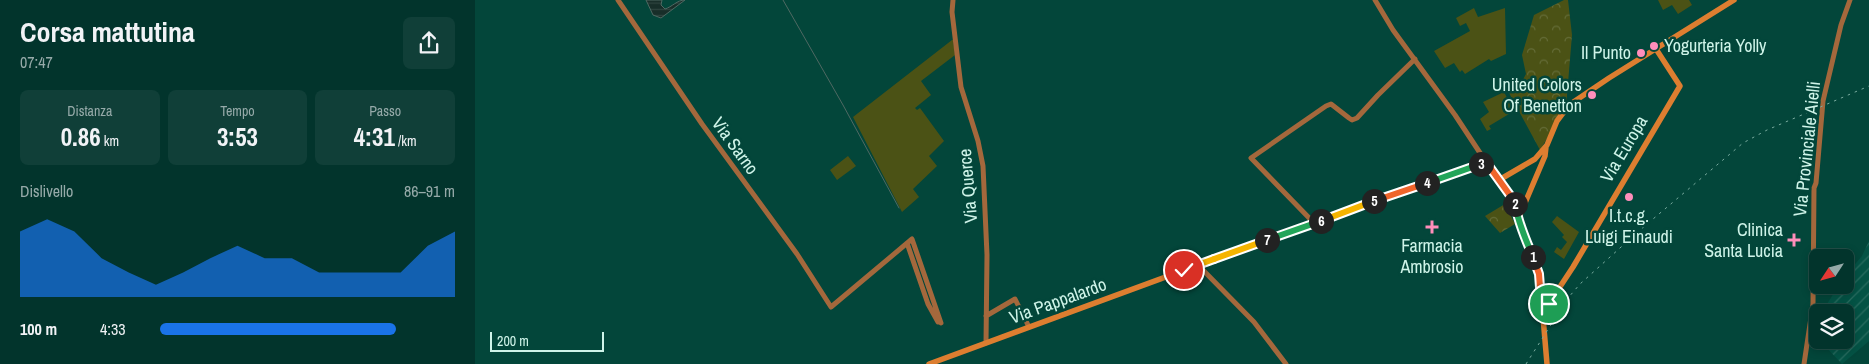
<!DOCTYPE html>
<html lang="it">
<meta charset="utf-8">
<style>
:root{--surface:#02342c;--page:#103f38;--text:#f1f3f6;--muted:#96aaa9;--line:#234f48;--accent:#1a73e8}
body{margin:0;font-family:"Archivo Narrow",sans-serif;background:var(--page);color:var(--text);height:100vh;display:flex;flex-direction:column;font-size:19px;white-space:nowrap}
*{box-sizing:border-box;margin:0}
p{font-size:16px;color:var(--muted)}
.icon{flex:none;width:28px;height:28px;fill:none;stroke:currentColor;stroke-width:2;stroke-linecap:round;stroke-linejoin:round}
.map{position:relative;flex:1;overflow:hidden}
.panel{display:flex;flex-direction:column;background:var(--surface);width:475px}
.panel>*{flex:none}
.needle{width:32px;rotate:234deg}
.buttons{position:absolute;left:1334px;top:249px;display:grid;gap:10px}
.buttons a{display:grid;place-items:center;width:45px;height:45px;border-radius:8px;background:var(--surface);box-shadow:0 2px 8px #0003,0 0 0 1px var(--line);font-size:25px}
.scale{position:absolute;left:15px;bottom:12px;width:114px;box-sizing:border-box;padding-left:5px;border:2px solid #cff4e9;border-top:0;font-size:14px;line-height:18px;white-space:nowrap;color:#cff4e9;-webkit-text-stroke:4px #03463a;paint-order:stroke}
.pin{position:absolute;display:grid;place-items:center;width:42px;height:42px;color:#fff;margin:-21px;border:2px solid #fff;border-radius:50%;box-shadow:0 1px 5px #0007}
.km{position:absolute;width:25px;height:25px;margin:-12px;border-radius:50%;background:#222;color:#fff;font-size:14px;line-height:25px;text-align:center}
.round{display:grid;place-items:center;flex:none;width:52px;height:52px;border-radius:8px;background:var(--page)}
.overview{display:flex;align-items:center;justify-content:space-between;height:85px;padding:0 20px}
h1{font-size:28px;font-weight:700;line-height:38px}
.metrics{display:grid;grid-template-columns:repeat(3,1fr);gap:8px;height:85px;padding:5px 20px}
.metrics div{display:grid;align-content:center;border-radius:8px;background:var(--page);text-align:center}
.metrics b{font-size:25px;font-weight:700}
.metrics small{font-size:14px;font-weight:400}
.metrics p{font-size:14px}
.chart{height:140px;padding:10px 20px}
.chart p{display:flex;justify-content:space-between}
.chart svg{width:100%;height:90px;margin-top:5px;fill:var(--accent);opacity:.7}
ul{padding:0 20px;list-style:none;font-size:16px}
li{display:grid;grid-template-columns:80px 60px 1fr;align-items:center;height:38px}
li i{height:12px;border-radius:6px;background:var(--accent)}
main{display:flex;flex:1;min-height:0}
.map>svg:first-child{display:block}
.industrial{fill:url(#industrial-furrows)}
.green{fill:#4b5215}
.park{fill:url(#park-crowns)}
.water{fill:url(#water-rules);stroke:#4f6963}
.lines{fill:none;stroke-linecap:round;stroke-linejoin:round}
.stream{stroke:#4f6963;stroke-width:1}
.tertiary{stroke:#a4683c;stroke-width:5}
.secondary{stroke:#dd7e30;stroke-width:5.5}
.rail{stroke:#79ab9f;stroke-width:1;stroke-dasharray:2.5 5;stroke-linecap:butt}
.split-1-casing{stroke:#fff;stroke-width:10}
.split-2-casing{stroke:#fff;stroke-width:10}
.split-3-casing{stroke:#fff;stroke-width:10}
.split-4-casing{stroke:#fff;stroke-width:10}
.split-5-casing{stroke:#fff;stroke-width:10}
.split-6-casing{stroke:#fff;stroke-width:10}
.split-7-casing{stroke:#fff;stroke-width:10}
.split-8-casing{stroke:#fff;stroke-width:10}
.split-9-casing{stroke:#fff;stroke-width:10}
.split-1{stroke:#f0652b;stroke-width:6}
.split-2{stroke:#22a559;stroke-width:6}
.split-3{stroke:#f0652b;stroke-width:6}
.split-4{stroke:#22a559;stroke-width:6}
.split-5{stroke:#f0652b;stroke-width:6}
.split-6{stroke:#f5b400;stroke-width:6}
.split-7{stroke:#22a559;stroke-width:6}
.split-8{stroke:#f5b400;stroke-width:6}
.split-9{stroke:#f5b400;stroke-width:6}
.poi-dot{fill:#ff8ebb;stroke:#03463a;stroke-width:2}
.labels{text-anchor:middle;stroke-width:5;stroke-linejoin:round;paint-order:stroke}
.poi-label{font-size:18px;fill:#cff4e9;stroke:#03463a;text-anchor:end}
.street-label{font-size:18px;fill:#cff4e9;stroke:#03463a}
</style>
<main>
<section class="panel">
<div class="overview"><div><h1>Corsa mattutina</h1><p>07:47</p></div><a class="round"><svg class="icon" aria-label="share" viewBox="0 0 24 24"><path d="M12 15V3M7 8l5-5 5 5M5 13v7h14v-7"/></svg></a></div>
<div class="metrics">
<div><p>Distanza</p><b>0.86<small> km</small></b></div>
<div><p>Tempo</p><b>3:53</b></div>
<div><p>Passo</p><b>4:31<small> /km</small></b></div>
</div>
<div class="chart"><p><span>Dislivello</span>86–91 m</p>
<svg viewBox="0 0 160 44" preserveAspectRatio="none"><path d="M0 44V12L10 6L20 12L30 25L40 32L50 38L60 32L70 25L80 19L90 25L100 25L110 32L120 32L130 32L140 32L150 19L160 12V44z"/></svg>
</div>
<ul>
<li><b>100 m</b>4:33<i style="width:80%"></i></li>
</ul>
</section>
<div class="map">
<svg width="1394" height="364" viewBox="0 0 1394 364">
<defs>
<pattern id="industrial-furrows" width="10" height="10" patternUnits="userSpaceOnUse" patternTransform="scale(1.25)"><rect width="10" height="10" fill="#045345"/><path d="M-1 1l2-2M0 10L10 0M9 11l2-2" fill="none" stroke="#286c60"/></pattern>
<pattern id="park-crowns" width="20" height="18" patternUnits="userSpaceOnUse" patternTransform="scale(1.25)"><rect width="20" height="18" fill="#4b5215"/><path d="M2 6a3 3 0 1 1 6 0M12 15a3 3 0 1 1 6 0" fill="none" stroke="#646c37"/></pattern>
<pattern id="water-rules" width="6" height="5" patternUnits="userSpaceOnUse" patternTransform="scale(1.25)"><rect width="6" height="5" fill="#182e29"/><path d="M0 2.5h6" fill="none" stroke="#2e433e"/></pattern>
</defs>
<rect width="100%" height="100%" fill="#03463a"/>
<path class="industrial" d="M 1394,241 L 1394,341 L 1367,364 L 1351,347 L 1340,340 L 1341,330 L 1342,323 L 1342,340 L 1370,340 L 1370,312 L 1347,312 L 1364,285 L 1370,285 L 1370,276 L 1387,256 Z"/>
<path class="green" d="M 1183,0 L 1214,0 L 1217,5 L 1203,14 L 1197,5 L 1188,10 Z
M 999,8 L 1003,17 L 1030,8 L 1031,54 L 1016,61 L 1014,59 L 990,74 L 987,70 L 985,72 L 979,63 L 970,68 L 959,51 L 995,31 L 991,23 L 985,26 L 981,18 Z
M 477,40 L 478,40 L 480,55 L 446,81 L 456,95 L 440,108 L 442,110 L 445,108 L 469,141 L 454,156 L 462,166 L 438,189 L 444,197 L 427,212 L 378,117 Z
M 1029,92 L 1039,111 L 1014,126 L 1016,129 L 1012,131 L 1005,119 L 1014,112 L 1008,102 Z
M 373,156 L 381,166 L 362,180 L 355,170 Z
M 1082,216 L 1104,232 L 1089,259 L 1079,252 L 1082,247 L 1086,250 L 1092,242 L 1087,237 L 1089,235 L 1077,222 Z"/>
<path class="park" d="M 1089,0 L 1093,0 L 1097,35 L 1091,107 L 1065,150 L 1033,91 L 1044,87 L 1051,74 L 1047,55 L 1059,15 Z
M 1030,204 L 1040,224 L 1025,233 L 1010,216 Z"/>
<path class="water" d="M 171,0 L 187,0 L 186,5 L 190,9 C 197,7 202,0 210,0 L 186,18 L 178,15 Z"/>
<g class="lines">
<path class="stream" d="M 308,0 L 368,105 L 424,208"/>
<path class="tertiary" d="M 143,0 L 227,124 L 322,254 L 356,307 L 437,239 L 466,323
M 478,0 L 477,12 L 486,87 L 503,141 L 508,166 L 512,255 L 511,343
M 900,0 L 918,30 L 980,115 L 1011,162
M 1024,180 L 1037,198 L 1044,217
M 839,223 L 776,158 L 851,106 L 856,104 L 874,118 L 877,120 L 882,118 L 903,95 L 940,59
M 432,243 L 453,304 L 463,322
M 723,265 L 779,322 L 811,364
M 511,316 L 540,299 L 554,327
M 1329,364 L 1338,304 L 1339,188 L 1341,183 L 1348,101 L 1366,25 L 1375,0"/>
<path class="secondary" d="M 1071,147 L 1070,156 L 1044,217 L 1044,225 L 1063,269 L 1068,292 L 1073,295 L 1082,292
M1066 303a4 4 0 1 1 8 0a4 4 0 1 1-8 0Z
M 1067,305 L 1072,364
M 1069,316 L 1073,305 L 1098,267 L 1205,86 L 1181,49
M 454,364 L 892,203 L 1007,163 L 1011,162 L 1024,180 L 1060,159 L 1072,145 L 1082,121 L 1094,105 L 1134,78 L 1259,0"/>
<path class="rail" d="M 1051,364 L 1093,298 L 1105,284 L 1165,230 L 1268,143 L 1292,130 L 1394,86"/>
</g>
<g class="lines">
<g class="split-1-casing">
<path id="split-1" d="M 1058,257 L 1064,274 L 1066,301 L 1071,299 L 1074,304"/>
</g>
<g class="split-2-casing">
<path id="split-2" d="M 1040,204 C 1043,223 1051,240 1058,257"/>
</g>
<g class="split-3-casing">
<path id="split-3" d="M 1006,164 L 1011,162 L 1037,198 L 1040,204"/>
</g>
<g class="split-4-casing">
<path id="split-4" d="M 952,183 L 1006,164"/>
</g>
<g class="split-5-casing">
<path id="split-5" d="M 899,201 L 952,183"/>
</g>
<g class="split-6-casing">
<path id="split-6" d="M 846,221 L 899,201"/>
</g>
<g class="split-7-casing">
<path id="split-7" d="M 792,240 L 846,221"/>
</g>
<g class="split-8-casing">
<path id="split-8" d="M 739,259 L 792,240"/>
</g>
<g class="split-9-casing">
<path id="split-9" d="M 709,270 L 739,259"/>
</g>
<use href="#split-1" class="split-1"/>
<use href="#split-2" class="split-2"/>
<use href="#split-3" class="split-3"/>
<use href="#split-4" class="split-4"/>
<use href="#split-5" class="split-5"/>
<use href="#split-6" class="split-6"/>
<use href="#split-7" class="split-7"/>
<use href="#split-8" class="split-8"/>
<use href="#split-9" class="split-9"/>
</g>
<g class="poi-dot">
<circle cx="1179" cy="46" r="5"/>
<circle cx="1166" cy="53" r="5"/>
<circle cx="1117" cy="95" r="5"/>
<circle cx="1154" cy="197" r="5"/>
<path d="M954.5 219.5h5v5h5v5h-5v5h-5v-5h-5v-5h5z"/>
<path d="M1316.5 232.5h5v5h5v5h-5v5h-5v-5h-5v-5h5z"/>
</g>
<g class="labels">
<g class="poi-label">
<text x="1189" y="52" text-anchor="start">Yogurteria Yolly</text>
<text x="1156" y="59">Il Punto</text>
<text x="1107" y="91">United Colors<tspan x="1107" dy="21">Of Benetton</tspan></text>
<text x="1154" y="222" text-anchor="middle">I.t.c.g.<tspan x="1154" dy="21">Luigi Einaudi</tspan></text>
<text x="1308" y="236">Clinica<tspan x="1308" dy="21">Santa Lucia</tspan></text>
<text x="957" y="252" text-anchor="middle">Farmacia<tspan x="957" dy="21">Ambrosio</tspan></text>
</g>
<g class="street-label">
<text transform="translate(260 146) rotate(54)" y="6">Via Sarno</text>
<text transform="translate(1149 149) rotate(-59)" y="6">Via Europa</text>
<text transform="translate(1332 149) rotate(-84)" y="6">Via Provinciale Aielli</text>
<text transform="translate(493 186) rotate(-95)" y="6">Via Querce</text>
<text transform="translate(583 301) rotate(-20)" y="6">Via Pappalardo</text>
</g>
</g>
</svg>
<div class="buttons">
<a><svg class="needle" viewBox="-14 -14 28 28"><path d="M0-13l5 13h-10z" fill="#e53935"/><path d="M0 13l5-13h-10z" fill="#96aaa9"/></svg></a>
<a><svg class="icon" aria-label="layers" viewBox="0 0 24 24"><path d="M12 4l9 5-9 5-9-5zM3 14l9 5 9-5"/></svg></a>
</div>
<div class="scale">200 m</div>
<div class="pin" style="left:1074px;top:304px;background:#1e9e55"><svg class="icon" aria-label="arrive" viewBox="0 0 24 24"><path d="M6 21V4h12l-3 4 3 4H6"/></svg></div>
<div class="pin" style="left:709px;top:270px;background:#d93025"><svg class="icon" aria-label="check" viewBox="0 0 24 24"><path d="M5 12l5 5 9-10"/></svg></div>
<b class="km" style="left:1058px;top:257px">1</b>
<b class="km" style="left:1040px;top:204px">2</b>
<b class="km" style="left:1006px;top:164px">3</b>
<b class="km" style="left:952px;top:183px">4</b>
<b class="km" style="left:899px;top:201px">5</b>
<b class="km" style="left:846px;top:221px">6</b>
<b class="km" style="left:792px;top:240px">7</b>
</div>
</main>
